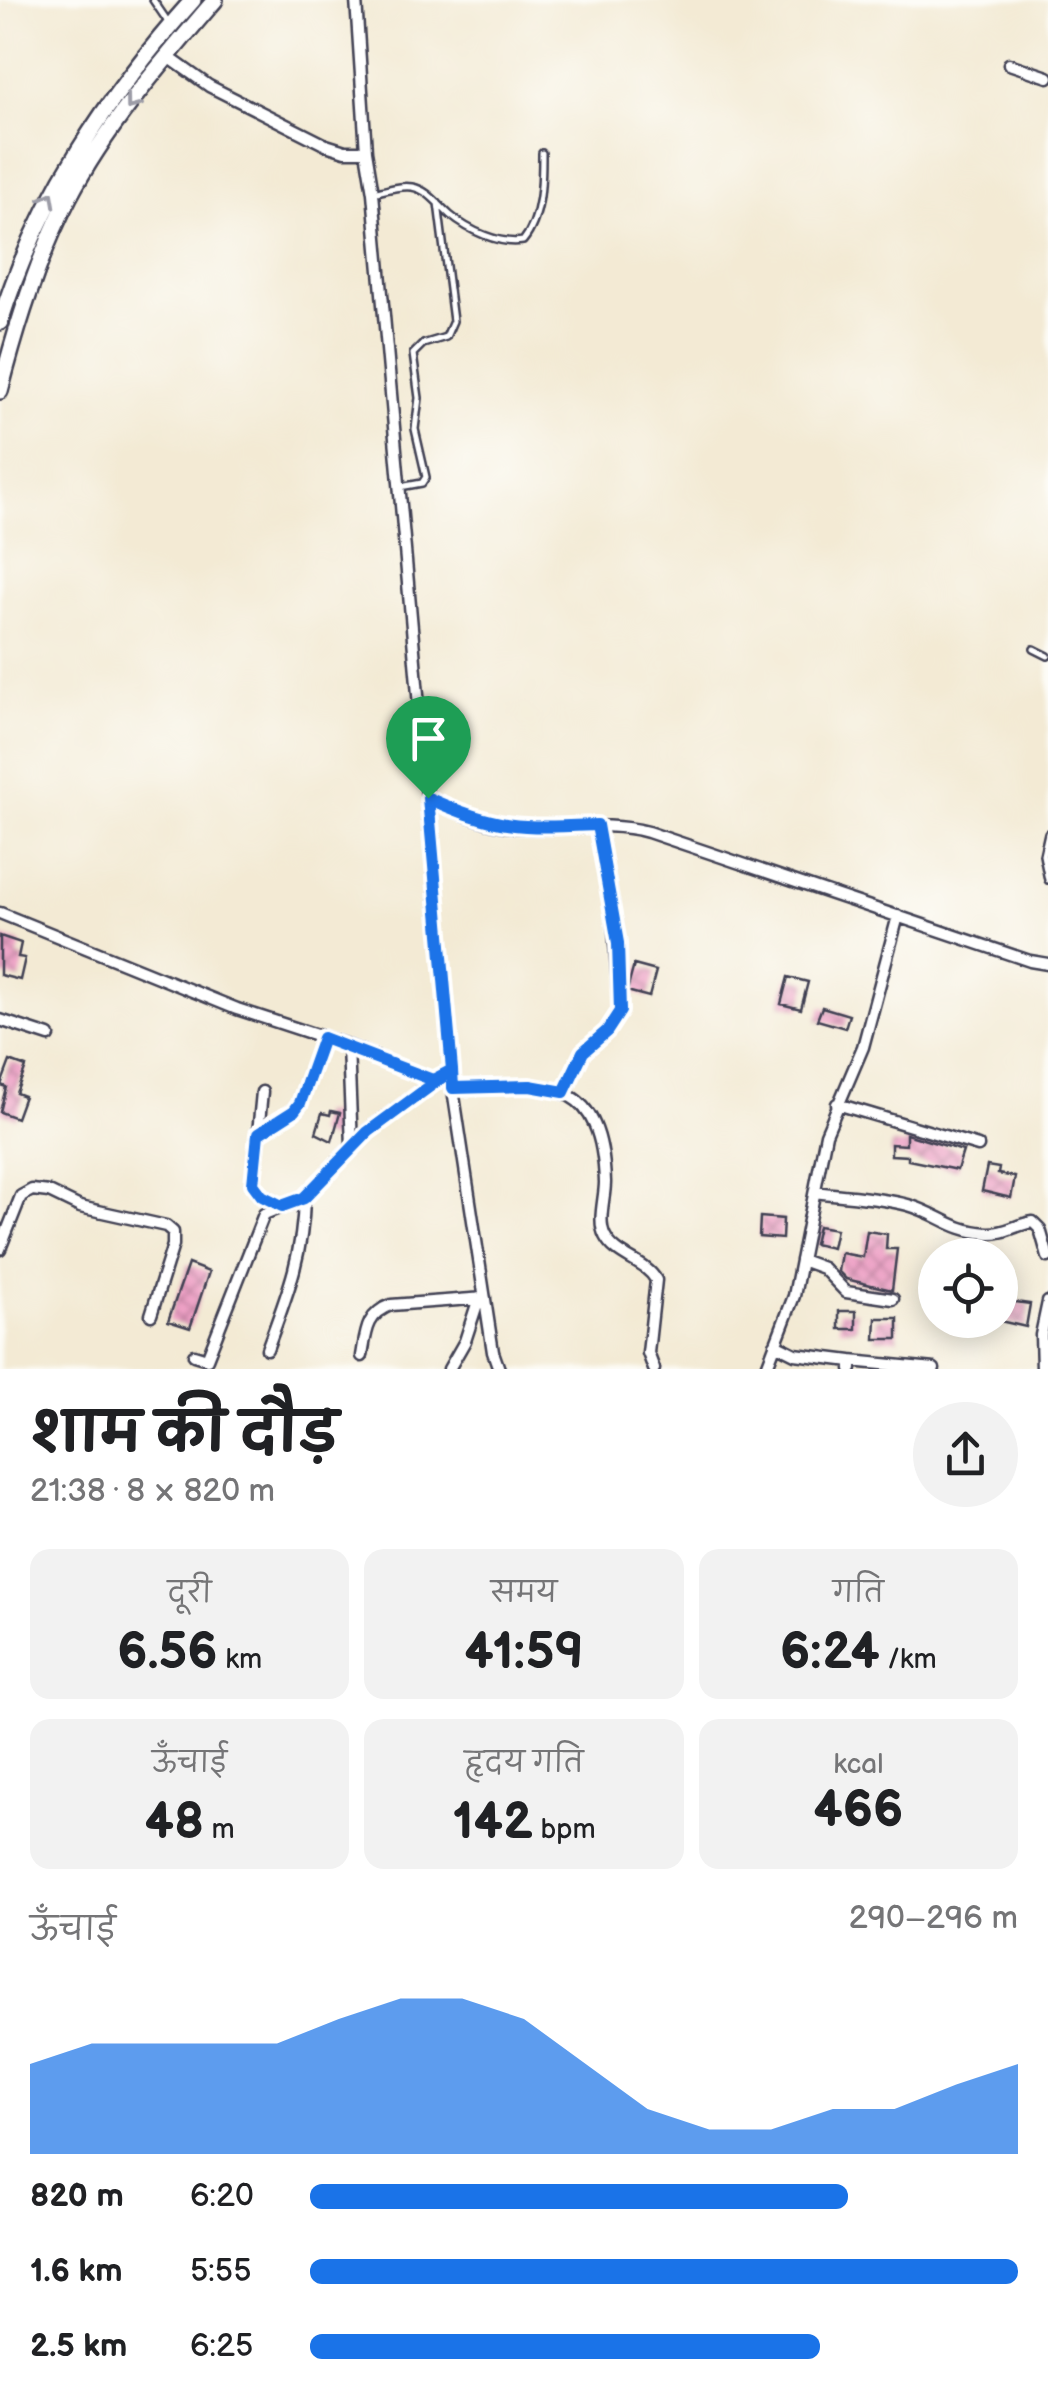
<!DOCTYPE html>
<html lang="hi">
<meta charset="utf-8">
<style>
:root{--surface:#fff;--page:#f2f2f2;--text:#202124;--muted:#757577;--accent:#1a73e8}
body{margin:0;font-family:"Balsamiq Sans","Playpen Sans Deva",sans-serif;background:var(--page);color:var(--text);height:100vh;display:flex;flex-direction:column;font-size:38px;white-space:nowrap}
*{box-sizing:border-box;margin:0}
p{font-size:32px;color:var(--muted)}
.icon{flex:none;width:55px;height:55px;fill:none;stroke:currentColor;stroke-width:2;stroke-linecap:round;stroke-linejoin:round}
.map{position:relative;height:1369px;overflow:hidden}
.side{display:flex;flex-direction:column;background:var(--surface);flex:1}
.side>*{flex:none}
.fabs{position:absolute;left:918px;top:1238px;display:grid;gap:20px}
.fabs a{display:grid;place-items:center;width:100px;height:100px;border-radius:50%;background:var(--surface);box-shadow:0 5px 25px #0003;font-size:50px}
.pin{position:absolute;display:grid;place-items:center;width:85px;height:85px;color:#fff;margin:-102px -42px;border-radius:50% 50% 50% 0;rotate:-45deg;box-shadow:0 0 10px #0007}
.pin .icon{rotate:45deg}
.round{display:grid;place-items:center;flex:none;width:105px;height:105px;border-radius:52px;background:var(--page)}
.headline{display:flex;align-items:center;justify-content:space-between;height:170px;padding:0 30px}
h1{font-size:55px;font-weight:700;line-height:75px}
.figures{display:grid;grid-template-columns:repeat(3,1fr);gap:15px;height:170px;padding:10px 30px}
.figures div{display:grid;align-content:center;border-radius:20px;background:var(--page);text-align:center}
.figures b{font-size:50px;font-weight:700}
.figures small{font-size:28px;font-weight:400}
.figures p{font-size:28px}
.chart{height:280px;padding:20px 30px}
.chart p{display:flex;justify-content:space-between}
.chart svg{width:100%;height:180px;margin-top:10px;fill:var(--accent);opacity:.7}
ul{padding:0 30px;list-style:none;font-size:32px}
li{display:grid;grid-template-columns:160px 120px 1fr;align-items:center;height:75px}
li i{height:25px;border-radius:12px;background:var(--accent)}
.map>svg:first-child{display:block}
.building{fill:url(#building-cross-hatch)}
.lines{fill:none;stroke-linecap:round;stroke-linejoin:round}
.service-casing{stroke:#414052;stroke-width:10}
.minor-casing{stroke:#414052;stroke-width:15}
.trunk-casing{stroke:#414052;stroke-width:20}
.service{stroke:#fff;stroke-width:5}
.minor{stroke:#fff;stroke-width:10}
.trunk{stroke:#fff;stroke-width:15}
.oneway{stroke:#9c9ca7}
.route-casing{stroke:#fff;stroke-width:20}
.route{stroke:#1a73e8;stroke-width:12}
</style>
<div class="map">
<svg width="1048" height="1369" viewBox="0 0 1048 1369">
<defs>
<pattern id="building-cross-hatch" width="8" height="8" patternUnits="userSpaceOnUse" patternTransform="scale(2.5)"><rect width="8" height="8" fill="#ed9fc4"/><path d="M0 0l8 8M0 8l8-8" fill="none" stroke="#c081a0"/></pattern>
</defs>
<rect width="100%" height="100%" fill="#fdfcf7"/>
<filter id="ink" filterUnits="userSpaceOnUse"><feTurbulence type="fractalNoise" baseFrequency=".01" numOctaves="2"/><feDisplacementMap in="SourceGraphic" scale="20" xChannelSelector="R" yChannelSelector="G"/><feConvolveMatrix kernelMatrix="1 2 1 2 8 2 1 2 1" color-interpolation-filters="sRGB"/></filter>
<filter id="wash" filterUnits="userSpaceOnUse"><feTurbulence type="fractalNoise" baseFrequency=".0048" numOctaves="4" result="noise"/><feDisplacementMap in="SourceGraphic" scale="40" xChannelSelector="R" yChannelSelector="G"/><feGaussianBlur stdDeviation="2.25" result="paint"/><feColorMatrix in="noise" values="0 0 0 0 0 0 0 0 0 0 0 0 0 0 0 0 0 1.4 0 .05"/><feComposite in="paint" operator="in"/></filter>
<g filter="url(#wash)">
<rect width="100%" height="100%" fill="#f3ead4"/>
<g id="blocks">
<path class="building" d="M 0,936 L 21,943 L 18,957 L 25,958 L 20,980 L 0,975 Z
M 634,965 L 656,971 L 649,997 L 627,991 Z
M 788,977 L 808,982 L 801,1009 L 781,1004 Z
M 822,1007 L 849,1015 L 845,1028 L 817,1020 Z
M 10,1061 L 26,1067 L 16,1093 L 24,1096 L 16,1118 L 0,1112 L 6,1087 L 1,1085 Z
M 331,1111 L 340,1113 L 332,1141 L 316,1133 L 322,1113 L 330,1115 Z
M 906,1134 L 963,1151 L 957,1170 L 908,1160 L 908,1156 L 891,1155 L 891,1144 L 906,1145 Z
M 987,1166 L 999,1168 L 998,1174 L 1015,1177 L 1011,1198 L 982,1191 Z
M 760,1217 L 783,1219 L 782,1239 L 759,1237 Z
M 818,1226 L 836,1229 L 832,1248 L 814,1244 Z
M 867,1231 L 887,1234 L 886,1249 L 897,1249 L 892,1290 L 846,1279 L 838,1271 L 841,1253 L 863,1257 Z
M 188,1264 L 209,1272 L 190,1328 L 168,1321 Z
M 1000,1272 L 1012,1274 L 1008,1301 L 1030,1304 L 1026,1327 L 1000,1321 Z
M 839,1311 L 856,1311 L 856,1329 L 839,1329 Z
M 876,1318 L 898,1318 L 898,1339 L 875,1339 Z"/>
</g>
</g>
<g filter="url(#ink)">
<use href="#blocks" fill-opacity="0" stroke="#414052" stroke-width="2.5"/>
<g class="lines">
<g class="service-casing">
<path id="service" d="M 153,0 L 168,22
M 373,193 C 386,190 400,185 412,187 C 429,190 438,205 450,215 C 468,230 499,245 523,241 C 542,218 542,181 542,153
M 400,487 L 422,483 L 426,477 L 415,429 L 419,398 L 413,354 L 423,344 L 446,337 L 453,321 L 438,203
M 1034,649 L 1048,656
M 1048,833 L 1043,855 L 1048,880"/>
</g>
<g class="minor-casing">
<path id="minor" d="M 356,0 L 366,151 L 373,193 L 454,1096 L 493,1352 L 499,1369
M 167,56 L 209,86 L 326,145 L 345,151 L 366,151
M 1009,64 L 1048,77
M 428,798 C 456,811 484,825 516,827 C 561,831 604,820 648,832 L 1030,961 L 1048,964
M 0,913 L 237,1009 L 344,1044 L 433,1081
M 0,1020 L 49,1036
M 348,1046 L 352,1146
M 453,1088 C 541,1086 601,1069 605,1182 C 605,1199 597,1221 605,1236 C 616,1258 646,1261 656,1280 L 648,1353 L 654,1369
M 262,1092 L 253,1184 L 262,1196 L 282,1207
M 565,1093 L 583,1052 L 607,1031 L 620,1011 L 612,903 L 597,825
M 837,1104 L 978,1146
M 258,1133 L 286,1117 L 300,1103 L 323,1038
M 815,1192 C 845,1196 879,1197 908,1205 C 940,1214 952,1231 988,1233 C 1005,1234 1017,1224 1033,1222 L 1040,1229 L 1048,1257
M 0,1249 L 21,1196 L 32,1190 L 49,1192 L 80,1207 L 166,1226 L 173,1232 L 173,1245 L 151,1315
M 801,1260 L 823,1268 L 846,1292 L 893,1299
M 775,1344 L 795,1354 L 851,1361 L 851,1369
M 267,1349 C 287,1295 303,1256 304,1198
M 194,1355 L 207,1359 L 264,1214 L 304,1198 L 367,1131 L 451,1070
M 362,1356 C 366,1333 366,1314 391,1305 L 485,1298
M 851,1361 L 934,1369
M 449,1369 L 465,1341 L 479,1298
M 766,1369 L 794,1296 L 826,1134 L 863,1047 L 898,916
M 1042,1369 L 1041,1335 L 1048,1302"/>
</g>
<g class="trunk-casing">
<path id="trunk" d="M 0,322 C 39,198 107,96 193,0
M 0,391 C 17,325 38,257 69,197 C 107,125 163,61 215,0"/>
</g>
<use href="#service" class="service"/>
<use href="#minor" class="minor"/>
<use href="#trunk" class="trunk"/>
</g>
<defs><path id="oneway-chevron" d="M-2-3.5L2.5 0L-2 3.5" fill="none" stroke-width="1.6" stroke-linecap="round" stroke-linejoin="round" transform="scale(2.5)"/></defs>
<g class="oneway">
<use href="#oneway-chevron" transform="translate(132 103) rotate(127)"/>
<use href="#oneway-chevron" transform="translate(49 199) rotate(-62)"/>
</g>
</g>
<g class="lines" filter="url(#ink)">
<g class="route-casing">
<path id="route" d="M 428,798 L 452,1070 L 368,1132 L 304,1198 L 282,1206 L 262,1196 L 253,1184 L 258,1134 L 294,1111 L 300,1103 L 323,1038 L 433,1080 L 452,1070 L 453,1088 L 530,1086 L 564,1092 L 583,1052 L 607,1031 L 620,1011 L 618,943 L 597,825 C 522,828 498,830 428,798"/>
</g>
<use href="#route" class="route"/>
</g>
</svg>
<div class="fabs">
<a><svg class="icon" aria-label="locate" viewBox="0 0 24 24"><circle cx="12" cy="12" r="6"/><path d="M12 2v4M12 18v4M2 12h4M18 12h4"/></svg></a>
</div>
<div class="pin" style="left:428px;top:798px;background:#1e9e55"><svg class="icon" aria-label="arrive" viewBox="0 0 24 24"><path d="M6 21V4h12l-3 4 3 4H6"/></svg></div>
</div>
<section class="side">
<div class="headline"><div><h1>शाम की दौड़</h1><p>21:38 · 8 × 820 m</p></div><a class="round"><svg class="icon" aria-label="share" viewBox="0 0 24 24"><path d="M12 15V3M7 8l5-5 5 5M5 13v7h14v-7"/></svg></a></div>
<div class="figures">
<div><p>दूरी</p><b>6.56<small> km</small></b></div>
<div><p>समय</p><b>41:59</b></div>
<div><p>गति</p><b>6:24<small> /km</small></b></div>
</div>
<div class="figures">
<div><p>ऊँचाई</p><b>48<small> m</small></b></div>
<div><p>हृदय गति</p><b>142<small> bpm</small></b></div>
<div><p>kcal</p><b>466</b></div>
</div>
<div class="chart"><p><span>ऊँचाई</span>290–296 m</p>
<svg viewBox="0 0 160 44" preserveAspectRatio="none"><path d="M0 44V22L10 17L20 17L30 17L40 17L50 11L60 6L70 6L80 11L90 22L100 33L110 38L120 38L130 33L140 33L150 27L160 22V44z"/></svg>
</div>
<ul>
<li><b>820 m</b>6:20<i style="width:76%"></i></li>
<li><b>1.6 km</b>5:55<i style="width:100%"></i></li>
<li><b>2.5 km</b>6:25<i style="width:72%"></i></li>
</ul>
</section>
